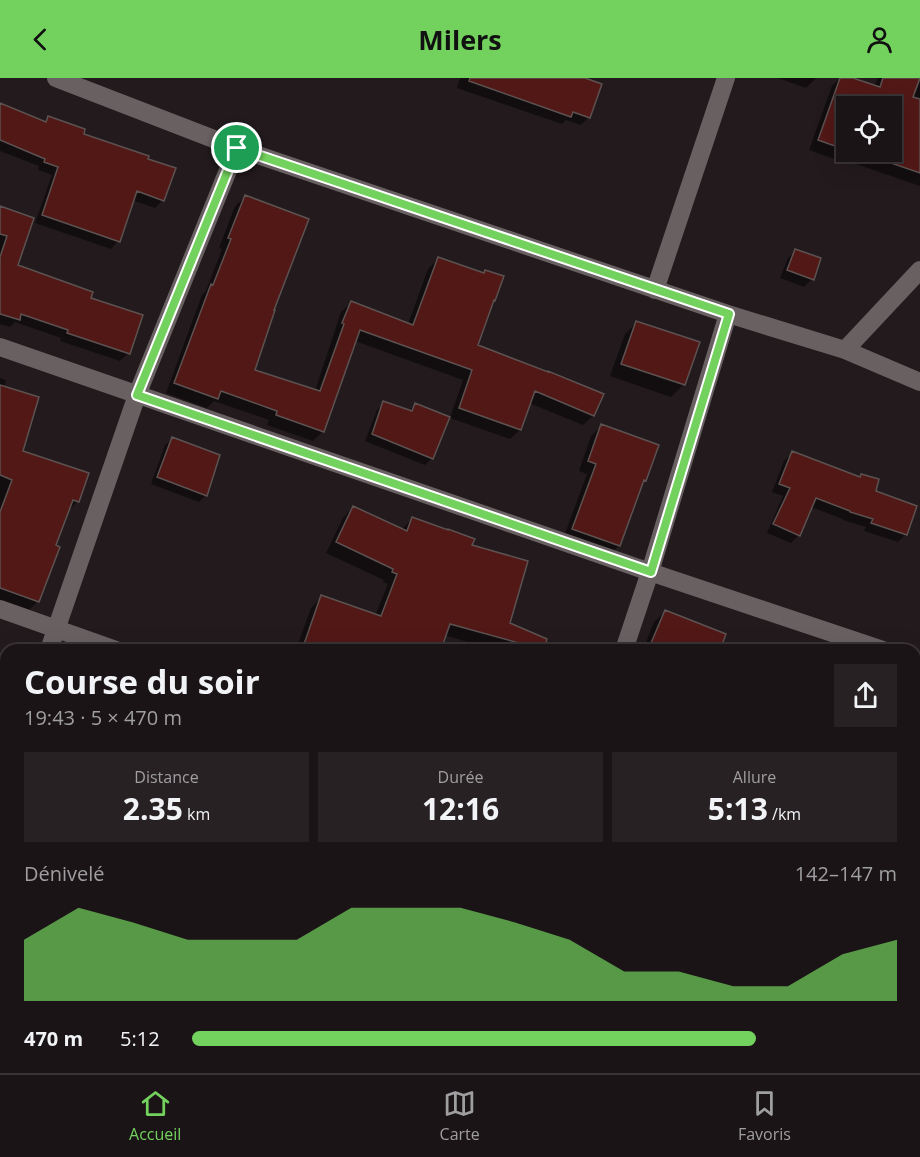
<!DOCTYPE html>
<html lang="fr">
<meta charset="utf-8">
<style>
:root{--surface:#1a1416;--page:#272123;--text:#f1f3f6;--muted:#9f9ea1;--line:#383335;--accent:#73d25d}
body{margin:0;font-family:"Open Sans",sans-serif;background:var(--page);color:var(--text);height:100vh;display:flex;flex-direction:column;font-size:22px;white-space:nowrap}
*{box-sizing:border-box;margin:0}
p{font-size:20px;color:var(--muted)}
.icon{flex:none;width:33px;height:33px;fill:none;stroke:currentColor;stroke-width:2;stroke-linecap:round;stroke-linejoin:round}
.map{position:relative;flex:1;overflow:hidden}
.drawer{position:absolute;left:0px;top:566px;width:921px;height:430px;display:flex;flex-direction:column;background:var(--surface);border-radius:18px 18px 0 0;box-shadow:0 6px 24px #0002,0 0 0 2px var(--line)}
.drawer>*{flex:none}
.fabs{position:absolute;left:836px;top:18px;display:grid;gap:12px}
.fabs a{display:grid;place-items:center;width:66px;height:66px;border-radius:0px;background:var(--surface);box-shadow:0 6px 24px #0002,0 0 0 2px var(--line);font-size:30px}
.pin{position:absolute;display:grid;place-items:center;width:51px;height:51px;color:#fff;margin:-26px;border:3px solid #fff;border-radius:50%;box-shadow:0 2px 6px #0007}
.round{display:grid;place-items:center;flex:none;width:63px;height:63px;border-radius:0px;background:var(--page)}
.overview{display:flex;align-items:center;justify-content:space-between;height:102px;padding:0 24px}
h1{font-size:33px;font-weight:700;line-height:45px}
.metrics{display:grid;grid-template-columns:repeat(3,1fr);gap:9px;height:102px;padding:6px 24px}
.metrics div{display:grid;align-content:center;border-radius:0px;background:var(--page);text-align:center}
.metrics b{font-size:30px;font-weight:700}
.metrics small{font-size:16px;font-weight:400}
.metrics p{font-size:16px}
.chart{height:168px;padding:12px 24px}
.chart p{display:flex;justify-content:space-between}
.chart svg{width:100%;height:108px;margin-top:6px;fill:var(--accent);opacity:.7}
ul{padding:0 24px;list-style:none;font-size:20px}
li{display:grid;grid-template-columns:96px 72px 1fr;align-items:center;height:45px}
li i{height:15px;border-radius:8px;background:var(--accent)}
header{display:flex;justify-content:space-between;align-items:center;height:78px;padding:0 24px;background:var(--accent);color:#111;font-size:27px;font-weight:700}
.dock{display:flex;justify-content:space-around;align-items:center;height:84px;border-top:2px solid var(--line);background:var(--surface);font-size:16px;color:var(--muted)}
.dock a{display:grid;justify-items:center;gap:3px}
.dock .current{color:var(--accent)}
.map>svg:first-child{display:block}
.shadow{fill:#0007;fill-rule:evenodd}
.building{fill:#511816;stroke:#5c5251;stroke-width:1.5}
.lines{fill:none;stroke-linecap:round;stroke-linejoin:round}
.minor{stroke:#696062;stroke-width:18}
.route-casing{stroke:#fff;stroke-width:12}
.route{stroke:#73d25d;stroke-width:8}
</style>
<header><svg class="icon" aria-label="back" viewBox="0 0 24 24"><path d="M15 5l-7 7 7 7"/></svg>Milers<svg class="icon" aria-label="person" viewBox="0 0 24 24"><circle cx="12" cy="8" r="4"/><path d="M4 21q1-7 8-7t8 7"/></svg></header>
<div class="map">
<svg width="920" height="995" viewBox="0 0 920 995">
<rect width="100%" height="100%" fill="#221a1d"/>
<path class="shadow" d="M 460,0 L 581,0 L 589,39 L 581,47 L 566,42 L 562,46 L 457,10 Z
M 778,0 L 816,0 L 806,10 Z
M 840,0 L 849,0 L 874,9 L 878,0 L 920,0 L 920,108 L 839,80 L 837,82 L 809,72 L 832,8 ZM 846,28 L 891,28 L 891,74 L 846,74 Z
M 0,27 L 44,44 L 49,40 L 82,57 L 147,81 L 163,122 L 155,130 L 132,122 L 118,163 L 111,171 L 35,145 L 52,97 L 38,92 L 39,88 L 0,73 Z
M 245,119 L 272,233 L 253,293 L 315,313 L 341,234 L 351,225 L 408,246 L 428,191 L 438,181 L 483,196 L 485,194 L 476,268 L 602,317 L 593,338 L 583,347 L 529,325 L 520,352 L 510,361 L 450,340 L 463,302 L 355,263 L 323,353 L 313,363 L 267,347 L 269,342 L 214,323 L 207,330 L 166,315 L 202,217 L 206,213 L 222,171 L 219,170 L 235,128 Z
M 0,130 L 16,188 L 90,221 L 128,275 L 120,283 L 60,263 L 61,260 L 15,244 L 10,249 L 0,246 Z
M 796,172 L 812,201 L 804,209 L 780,200 L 788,180 Z
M 637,244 L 698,265 L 683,307 L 671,319 L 610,298 L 625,256 Z
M 0,300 L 6,302 L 4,310 L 21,374 L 78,423 L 69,432 L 68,431 L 54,468 L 38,523 L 29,532 L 0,522 Z
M 384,325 L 409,333 L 415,327 L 432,380 L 425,387 L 365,363 L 377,332 Z
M 601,348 L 657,368 L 645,403 L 641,407 L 619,467 L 609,478 L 563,461 L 587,396 L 579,393 L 591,358 Z
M 172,361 L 206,417 L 199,424 L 151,406 L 165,367 Z
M 792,375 L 859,400 L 861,397 L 906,456 L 898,464 L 864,453 L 866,449 L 843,442 L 843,441 L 811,429 L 799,457 L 791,465 L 767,455 L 783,418 L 772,414 L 784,383 Z
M 353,429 L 401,452 L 412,441 L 470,468 L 508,546 L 566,572 L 495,572 L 444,557 L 439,572 L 296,572 L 311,530 L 321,519 L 375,538 L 388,506 L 383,504 L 384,502 L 326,475 L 343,440 Z
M 665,534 L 718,572 L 643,572 L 654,544 Z
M 0,641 L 6,644 L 0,658 Z
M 915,693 L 920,694 L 920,794 L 915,806 Z
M 6,987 L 6,990 L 141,990 L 139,995 L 3,995 Z
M 259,990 L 283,990 L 278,995 L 269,995 Z
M 650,990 L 681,990 L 690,993 L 689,995 L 648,995 Z
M 703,990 L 716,990 L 712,994 Z
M 788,990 L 863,990 L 861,995 L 787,995 Z"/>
<path class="building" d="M 470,0 L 585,0 L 602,6 L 590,40 L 573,34 L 571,39 L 469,3 Z
M 840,0 L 853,0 L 880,9 L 883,0 L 920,0 L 913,19 L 920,21 L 920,95 L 891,85 L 891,28 L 846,28 L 846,72 L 818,62 Z
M 0,25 L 46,44 L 48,38 L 85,51 L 84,56 L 149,78 L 148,81 L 176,90 L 164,123 L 137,113 L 120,164 L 42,137 L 58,89 L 44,84 L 45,81 L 0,62 Z
M 245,117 L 309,141 L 274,232 L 275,232 L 255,292 L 320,313 L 344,246 L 342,245 L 351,223 L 413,247 L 438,179 L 484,195 L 485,192 L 504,198 L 495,223 L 494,222 L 478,267 L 548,294 L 548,293 L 604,316 L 594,338 L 535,313 L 521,352 L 459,330 L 472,292 L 360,252 L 324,354 L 276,337 L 277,333 L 221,313 L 218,321 L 174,305 L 211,206 L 213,207 L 231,161 L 228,160 Z
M 0,128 L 34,140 L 18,187 L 93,214 L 91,220 L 143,237 L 130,276 L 67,255 L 68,252 L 21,236 L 20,242 L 0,236 L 0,179 L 7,158 L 0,156 Z
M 795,171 L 821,180 L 814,202 L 787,192 Z
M 636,243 L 700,264 L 685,307 L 621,286 Z
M 0,307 L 39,319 L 23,373 L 89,395 L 79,424 L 73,422 L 56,467 L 60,469 L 39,524 L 0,510 L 0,434 L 12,402 L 0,397 Z
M 383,323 L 412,333 L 415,325 L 450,339 L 433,381 L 372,356 Z
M 601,346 L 659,367 L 646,403 L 644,402 L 620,468 L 572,451 L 596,386 L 588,383 Z
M 172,359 L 220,377 L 207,418 L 157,399 Z
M 792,373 L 860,399 L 861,396 L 879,401 L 876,413 L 917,428 L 907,457 L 871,445 L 873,441 L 850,434 L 850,433 L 816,420 L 800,458 L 773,446 L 790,410 L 779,406 Z
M 353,428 L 407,453 L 412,439 L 448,452 L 448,451 L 475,461 L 472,467 L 528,483 L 510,545 L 547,561 L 544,572 L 450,546 L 441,572 L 302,572 L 321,517 L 381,538 L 397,496 L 392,494 L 393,491 L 336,464 Z
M 665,532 L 726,556 L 720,572 L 667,572 L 651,565 Z"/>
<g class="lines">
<path class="minor" d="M 56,0 L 237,70 L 728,236 L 845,272 L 920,304
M 655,212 L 726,0
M 0,269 L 650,494 L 883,572
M 845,272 L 920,192
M 0,531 L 116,572
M 49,572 L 137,317 L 237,70
M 624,572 L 650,494 L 728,236
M 915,582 L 920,584
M 0,701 L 6,686
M 0,812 L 6,814
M 915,864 L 920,865
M 520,990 L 533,995
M 469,995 L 471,990"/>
</g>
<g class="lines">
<g class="route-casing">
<path id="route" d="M 237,70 L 729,236 L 651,494 L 137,317 Z"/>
</g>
<use href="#route" class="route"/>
</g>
</svg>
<div class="fabs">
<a><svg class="icon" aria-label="locate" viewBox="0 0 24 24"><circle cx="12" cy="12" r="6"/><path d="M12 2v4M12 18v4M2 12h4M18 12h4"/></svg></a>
</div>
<div class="pin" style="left:237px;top:70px;background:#1e9e55"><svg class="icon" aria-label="arrive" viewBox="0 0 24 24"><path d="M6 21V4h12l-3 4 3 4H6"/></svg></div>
<section class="drawer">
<div class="overview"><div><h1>Course du soir</h1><p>19:43 · 5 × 470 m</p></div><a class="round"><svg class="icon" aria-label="share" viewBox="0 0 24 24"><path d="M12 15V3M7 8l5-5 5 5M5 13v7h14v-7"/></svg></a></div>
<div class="metrics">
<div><p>Distance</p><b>2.35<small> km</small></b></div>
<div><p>Durée</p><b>12:16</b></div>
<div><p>Allure</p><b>5:13<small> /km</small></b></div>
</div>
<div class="chart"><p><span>Dénivelé</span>142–147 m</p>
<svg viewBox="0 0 160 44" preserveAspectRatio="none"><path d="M0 44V19L10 6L20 12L30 19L40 19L50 19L60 6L70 6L80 6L90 12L100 19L110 32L120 32L130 38L140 38L150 25L160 19V44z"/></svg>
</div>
<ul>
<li><b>470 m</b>5:12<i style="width:80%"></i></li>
</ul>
</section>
</div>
<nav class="dock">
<a class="current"><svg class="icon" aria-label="home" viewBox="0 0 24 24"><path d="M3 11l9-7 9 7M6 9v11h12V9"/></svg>Accueil</a>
<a><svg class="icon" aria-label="map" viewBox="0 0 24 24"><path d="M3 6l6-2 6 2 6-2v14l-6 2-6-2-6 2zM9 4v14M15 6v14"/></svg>Carte</a>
<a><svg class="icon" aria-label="saved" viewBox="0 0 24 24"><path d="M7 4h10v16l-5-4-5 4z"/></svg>Favoris</a>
</nav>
